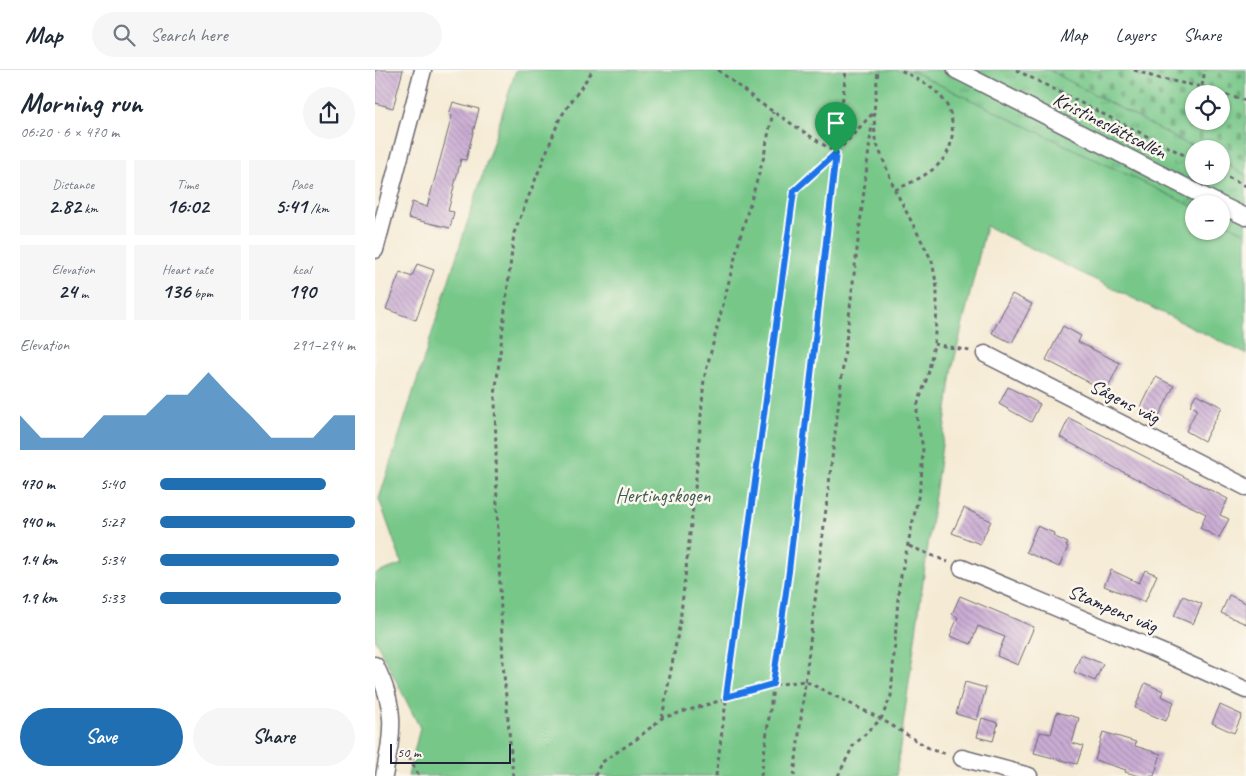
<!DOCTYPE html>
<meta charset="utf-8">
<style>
:root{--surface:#fff;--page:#f6f6f7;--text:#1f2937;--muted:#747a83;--line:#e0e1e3;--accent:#1f6fb2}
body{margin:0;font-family:Caveat,sans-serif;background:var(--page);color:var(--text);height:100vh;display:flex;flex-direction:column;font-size:19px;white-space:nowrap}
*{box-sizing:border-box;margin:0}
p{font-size:16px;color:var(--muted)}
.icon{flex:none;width:28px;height:28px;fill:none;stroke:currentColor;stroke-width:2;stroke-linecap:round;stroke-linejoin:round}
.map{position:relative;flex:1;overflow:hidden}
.sheet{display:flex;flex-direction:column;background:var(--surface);width:375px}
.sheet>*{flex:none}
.buttons{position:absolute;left:810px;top:15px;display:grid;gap:10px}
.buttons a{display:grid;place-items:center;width:45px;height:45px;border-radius:50%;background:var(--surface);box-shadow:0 1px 4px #0004;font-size:25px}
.scale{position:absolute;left:15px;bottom:12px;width:121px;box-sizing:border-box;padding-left:5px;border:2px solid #22223b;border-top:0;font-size:14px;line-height:18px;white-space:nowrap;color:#22223b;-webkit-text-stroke:4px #fbf7ec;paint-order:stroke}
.pin{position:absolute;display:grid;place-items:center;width:42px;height:42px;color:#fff;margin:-51px -21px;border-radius:50% 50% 50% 0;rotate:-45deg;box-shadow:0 0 5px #0007}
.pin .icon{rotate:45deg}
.round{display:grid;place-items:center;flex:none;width:52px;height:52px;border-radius:26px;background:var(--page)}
.headline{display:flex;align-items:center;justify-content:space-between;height:85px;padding:0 20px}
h1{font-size:28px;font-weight:800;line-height:38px}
.metrics{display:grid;grid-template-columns:repeat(3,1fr);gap:8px;height:85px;padding:5px 20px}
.metrics div{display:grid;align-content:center;border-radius:0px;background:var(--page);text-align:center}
.metrics b{font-size:21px;font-weight:800}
.metrics small{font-size:14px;font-weight:400}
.metrics p{font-size:14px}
.chart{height:140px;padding:10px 20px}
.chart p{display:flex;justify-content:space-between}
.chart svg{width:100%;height:90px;margin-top:5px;fill:var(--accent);opacity:.7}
.cta{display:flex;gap:10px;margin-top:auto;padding:10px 20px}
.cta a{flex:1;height:58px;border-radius:30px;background:var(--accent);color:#fff;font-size:20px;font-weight:800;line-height:58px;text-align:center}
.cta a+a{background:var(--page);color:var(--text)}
ul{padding:0 20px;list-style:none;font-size:16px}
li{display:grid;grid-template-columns:80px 60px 1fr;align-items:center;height:38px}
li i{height:12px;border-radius:6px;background:var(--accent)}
header{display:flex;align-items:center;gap:30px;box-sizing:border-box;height:70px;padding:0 25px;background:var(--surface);border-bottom:1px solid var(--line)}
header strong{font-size:24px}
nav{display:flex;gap:28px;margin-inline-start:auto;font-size:18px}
.search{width:350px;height:45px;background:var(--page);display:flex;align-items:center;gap:12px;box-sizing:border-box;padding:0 18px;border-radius:28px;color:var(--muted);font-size:19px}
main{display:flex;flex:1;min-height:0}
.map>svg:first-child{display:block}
.grass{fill:url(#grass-tufts);stroke:#4c7462}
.cemetery{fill:url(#cemetery-stones);stroke:#4c7462;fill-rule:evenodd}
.park{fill:#77c789;stroke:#4c7462}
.building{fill:url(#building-back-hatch)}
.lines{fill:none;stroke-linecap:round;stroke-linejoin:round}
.minor-casing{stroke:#6c6871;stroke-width:19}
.path{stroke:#6c6871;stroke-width:3;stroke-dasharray:4 4;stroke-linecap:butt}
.minor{stroke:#fff;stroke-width:16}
.route-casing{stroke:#fff;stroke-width:10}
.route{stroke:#1a73e8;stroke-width:6}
.labels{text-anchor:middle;stroke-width:5;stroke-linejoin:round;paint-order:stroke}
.street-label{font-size:20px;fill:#22223b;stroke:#fbf7ec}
.park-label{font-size:20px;fill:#405c56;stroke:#fbf7ec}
</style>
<header>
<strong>Map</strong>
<div class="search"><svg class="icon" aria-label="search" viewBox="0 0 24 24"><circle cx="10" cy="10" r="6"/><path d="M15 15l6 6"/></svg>Search here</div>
<nav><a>Map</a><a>Layers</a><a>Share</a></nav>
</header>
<main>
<section class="sheet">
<div class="headline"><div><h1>Morning run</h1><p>06:20 · 6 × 470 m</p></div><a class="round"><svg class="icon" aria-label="share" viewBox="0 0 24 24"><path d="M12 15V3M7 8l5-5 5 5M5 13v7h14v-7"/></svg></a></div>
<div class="metrics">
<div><p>Distance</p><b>2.82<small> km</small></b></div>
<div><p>Time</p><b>16:02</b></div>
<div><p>Pace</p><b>5:41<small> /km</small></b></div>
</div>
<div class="metrics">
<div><p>Elevation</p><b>24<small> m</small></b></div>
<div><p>Heart rate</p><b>136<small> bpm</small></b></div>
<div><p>kcal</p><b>190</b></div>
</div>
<div class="chart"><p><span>Elevation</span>291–294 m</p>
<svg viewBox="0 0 160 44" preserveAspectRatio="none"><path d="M0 44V27L10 38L20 38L30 38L40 27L50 27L60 27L70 17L80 17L90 6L100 17L110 27L120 38L130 38L140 38L150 27L160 27V44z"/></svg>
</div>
<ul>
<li><b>470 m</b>5:40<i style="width:85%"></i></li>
<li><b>940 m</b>5:27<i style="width:100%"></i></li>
<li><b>1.4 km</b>5:34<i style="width:92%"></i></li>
<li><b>1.9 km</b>5:33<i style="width:93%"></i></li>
</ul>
<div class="cta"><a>Save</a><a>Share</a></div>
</section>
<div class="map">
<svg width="871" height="706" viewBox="0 0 871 706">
<defs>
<pattern id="grass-tufts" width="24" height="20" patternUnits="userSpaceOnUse" patternTransform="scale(1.25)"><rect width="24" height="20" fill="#77c789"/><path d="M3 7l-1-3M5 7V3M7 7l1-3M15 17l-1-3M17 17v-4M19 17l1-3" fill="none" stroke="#61a171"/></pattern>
<pattern id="cemetery-stones" width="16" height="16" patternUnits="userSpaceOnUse" patternTransform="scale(1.25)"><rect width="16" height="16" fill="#77c789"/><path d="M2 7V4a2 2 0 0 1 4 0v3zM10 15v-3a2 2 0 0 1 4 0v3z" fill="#61a171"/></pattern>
<pattern id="building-back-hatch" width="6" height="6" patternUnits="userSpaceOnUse" patternTransform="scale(1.25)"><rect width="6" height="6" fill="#cbadd4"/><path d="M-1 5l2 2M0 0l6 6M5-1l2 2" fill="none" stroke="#a48cad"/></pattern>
</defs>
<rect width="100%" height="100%" fill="#fbf7ec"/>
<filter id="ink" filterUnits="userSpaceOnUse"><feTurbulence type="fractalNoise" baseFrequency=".02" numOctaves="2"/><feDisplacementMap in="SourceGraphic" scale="10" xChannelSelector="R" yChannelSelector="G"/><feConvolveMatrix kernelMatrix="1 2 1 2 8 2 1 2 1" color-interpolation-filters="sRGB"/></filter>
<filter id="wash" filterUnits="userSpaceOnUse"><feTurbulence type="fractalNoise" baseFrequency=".0096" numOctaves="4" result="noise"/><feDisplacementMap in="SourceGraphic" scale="20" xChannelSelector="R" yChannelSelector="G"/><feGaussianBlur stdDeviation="1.12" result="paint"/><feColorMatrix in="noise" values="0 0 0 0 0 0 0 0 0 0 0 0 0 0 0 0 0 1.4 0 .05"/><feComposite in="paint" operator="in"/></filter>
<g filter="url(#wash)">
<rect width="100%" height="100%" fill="#f5ebd5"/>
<path class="grass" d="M 534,0 L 674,0 L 821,79 L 819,79 L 819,106 L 846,106 L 846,92 L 871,105 L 871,163 L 846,151 L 846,134 L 819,134 L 819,137 Z"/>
<path class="cemetery" d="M 674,0 L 871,0 L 871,105 L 846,92 L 846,79 L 821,79 ZM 819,24 L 846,24 L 846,51 L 819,51 Z"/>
<path class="park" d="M 141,0 L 534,0 L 819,137 L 819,161 L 846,161 L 846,151 L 871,163 L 871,284 L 611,156 L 578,296 L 521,706 L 33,706 L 45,658 L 0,569 L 0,504 L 27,494 L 4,429 Z"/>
<g id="blocks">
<path class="building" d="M 0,0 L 28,0 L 18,38 L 0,33 Z
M 78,32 L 104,39 L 91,90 L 86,89 L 73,141 L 79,142 L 75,158 L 33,148 L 37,132 L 52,137 L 77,46 L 74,45 Z
M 42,194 L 59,200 L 41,250 L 11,239 L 25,202 L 37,207 Z
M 637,224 L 657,234 L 637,273 L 617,263 Z
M 688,256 L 706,266 L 703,272 L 745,293 L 731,321 L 671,290 Z
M 781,307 L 799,316 L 783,348 L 765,339 Z
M 633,317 L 665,334 L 656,352 L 624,334 Z
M 821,324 L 847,337 L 829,371 L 811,361 L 822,339 L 815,335 Z
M 694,348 L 853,429 L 845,445 L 854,449 L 844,468 L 825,458 L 831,444 L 744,400 L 685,367 Z
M 589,438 L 616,451 L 605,474 L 577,463 Z
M 662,456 L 679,463 L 678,466 L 693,473 L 691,476 L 693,477 L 684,497 L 651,482 Z
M 736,500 L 764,513 L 770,500 L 782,505 L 770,532 L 729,516 Z
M 854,525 L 871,533 L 871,554 L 846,543 Z
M 585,526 L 659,557 L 643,595 L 622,586 L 630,567 L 603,556 L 596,574 L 575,566 L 583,547 L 577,544 Z
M 808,526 L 827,534 L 818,554 L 799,546 Z
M 706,585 L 728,594 L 720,611 L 699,602 Z
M 590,612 L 611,618 L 602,650 L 581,644 Z
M 770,613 L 788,621 L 786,626 L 799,632 L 791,651 L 760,638 Z
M 845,635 L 867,645 L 859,663 L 837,653 Z
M 682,642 L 704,648 L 697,673 L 708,676 L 702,694 L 659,683 L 665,662 L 676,664 Z
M 607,648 L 623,653 L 618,671 L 602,667 Z
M 728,662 L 761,672 L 760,676 L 786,684 L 779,706 L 765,706 L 750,702 L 751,700 L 720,690 Z"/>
</g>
</g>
<g filter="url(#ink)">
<use href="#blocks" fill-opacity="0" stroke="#6c6871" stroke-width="1"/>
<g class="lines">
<g class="minor-casing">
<path id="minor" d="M 581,0 L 844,134
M 846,135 L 871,147
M 0,180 L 48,0
M 610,284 L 871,417
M 587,498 L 791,584 L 871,620
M 0,595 C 22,638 18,661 9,706
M 587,688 L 654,706"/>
</g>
<path class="path" d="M 343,0 L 385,33 L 461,83
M 641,0 L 819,90
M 759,0 L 782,8 L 827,17 L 871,31
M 827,16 L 830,0
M 846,104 L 871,116
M 520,120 C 552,105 581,93 577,53 C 576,40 569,28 559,20 C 549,12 536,6 526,0
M 559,274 L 595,281
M 534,476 L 573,492
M 287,648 L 305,552 L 320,419 L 329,309 L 366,164 L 388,90 L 398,42
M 30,680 L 44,706
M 138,706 L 128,593 L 122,439 L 120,326 L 139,163 L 185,48 L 218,0
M 220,706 L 226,693 L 263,668 L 287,648 L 398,615 L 430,611 L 506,649 L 557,680 L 572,684
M 341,706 L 419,121 L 461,83 L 498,43
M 386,706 L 414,501 L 471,0
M 419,706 L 497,54
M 463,706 L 478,676 L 506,649 L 516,626 L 524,515 L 546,414 L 548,377 L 542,352 L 542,336 L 553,305 L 559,274 L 562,241 L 562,218 L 557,191 L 520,120 L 500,69 L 499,42 L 503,0"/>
<use href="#minor" class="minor"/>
</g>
</g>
<g class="lines" filter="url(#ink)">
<g class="route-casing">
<path id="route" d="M 461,83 L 414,501 L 398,614 L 351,627 L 419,121 Z"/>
</g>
<use href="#route" class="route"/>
</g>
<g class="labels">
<g class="street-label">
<text transform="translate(735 55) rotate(27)" y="7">Kristineslättsallén</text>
<text transform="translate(750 331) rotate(27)" y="7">Sågens väg</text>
<text transform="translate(738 538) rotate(23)" y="7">Stampens väg</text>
</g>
<g class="park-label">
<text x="288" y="432">Hertingskogen</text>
</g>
</g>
</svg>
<div class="buttons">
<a><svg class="icon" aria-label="locate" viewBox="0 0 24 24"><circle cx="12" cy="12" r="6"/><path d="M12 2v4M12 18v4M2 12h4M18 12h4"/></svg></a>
<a>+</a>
<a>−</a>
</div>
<div class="scale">50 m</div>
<div class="pin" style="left:461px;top:83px;background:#1e9e55"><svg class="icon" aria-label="arrive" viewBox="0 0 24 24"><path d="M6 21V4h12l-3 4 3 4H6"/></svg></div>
</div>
</main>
